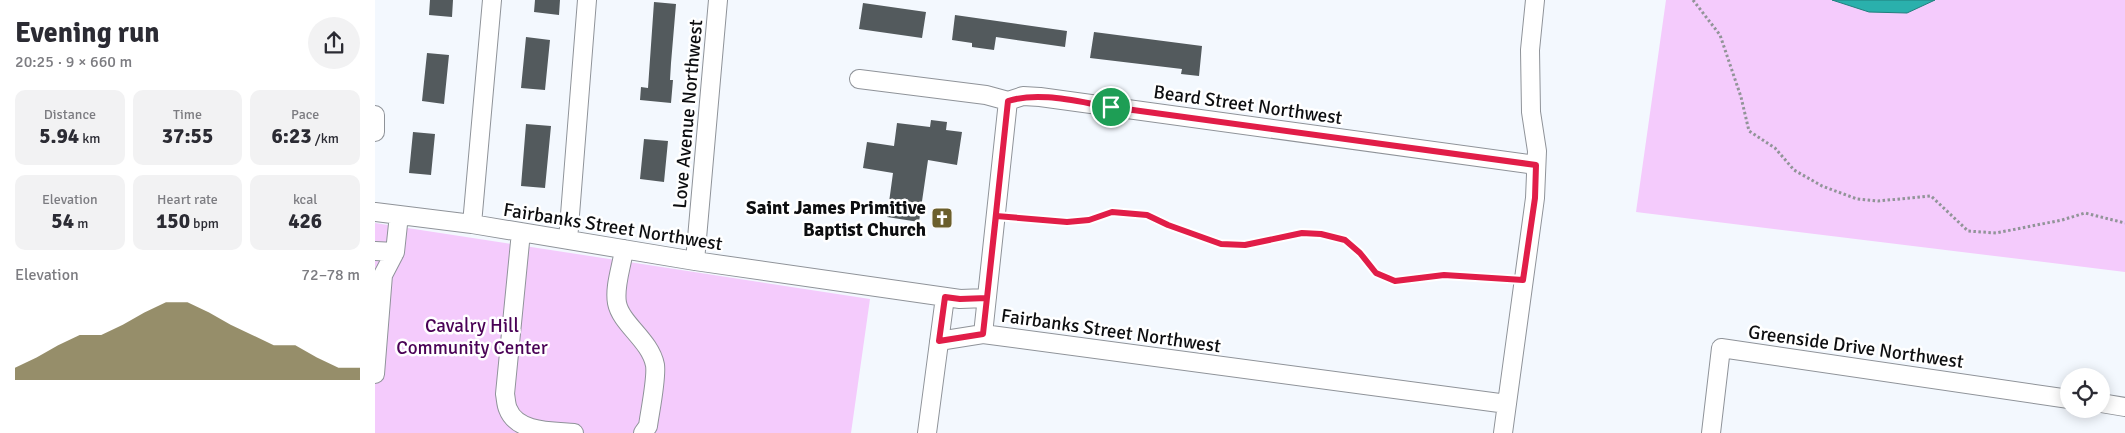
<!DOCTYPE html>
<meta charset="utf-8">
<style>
:root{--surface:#fff;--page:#f2f2f3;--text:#2b2b33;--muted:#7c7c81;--accent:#6b5f2c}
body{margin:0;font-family:Signika,sans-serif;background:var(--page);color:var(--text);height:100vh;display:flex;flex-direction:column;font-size:19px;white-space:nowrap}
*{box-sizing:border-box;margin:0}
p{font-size:16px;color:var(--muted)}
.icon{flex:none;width:28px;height:28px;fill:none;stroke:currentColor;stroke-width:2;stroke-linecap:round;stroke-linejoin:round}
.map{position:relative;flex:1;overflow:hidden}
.side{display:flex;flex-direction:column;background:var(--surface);width:375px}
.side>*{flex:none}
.tools{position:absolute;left:1685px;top:368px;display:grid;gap:10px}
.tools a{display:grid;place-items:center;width:50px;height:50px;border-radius:50%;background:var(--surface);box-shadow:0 2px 12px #0003;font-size:25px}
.pin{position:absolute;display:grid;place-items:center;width:42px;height:42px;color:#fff;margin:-21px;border:2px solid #fff;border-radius:50%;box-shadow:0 1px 5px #0007}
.round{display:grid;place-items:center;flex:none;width:52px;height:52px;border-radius:26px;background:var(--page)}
.overview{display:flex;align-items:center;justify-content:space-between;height:85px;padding:0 15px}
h1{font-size:28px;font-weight:700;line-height:38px}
.stats{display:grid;grid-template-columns:repeat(3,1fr);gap:8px;height:85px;padding:5px 15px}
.stats div{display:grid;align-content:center;border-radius:10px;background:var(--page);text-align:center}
.stats b{font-size:21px;font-weight:700}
.stats small{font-size:14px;font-weight:400}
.stats p{font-size:14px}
.chart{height:140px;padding:10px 15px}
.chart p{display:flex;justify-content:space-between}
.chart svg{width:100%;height:90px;margin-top:5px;fill:var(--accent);opacity:.7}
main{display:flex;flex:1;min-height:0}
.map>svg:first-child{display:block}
.green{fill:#f4cbfc}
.water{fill:#2ab0ac;stroke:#217f7d}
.building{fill:#535a5d}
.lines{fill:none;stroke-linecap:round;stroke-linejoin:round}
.minor-casing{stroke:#8f9399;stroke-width:20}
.path{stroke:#919498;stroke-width:3;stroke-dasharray:2.5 2.5;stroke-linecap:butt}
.minor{stroke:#fff;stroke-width:18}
.route-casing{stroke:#fff;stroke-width:10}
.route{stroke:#e11d48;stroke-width:6}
.labels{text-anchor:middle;stroke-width:5;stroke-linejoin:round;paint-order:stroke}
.street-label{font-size:19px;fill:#0d0e10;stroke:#fff}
.poi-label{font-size:19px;font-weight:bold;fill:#0d0e10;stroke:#fff;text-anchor:end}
.park-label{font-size:19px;fill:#4a0256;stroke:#fff}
</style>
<main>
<section class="side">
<div class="overview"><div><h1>Evening run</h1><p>20:25 · 9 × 660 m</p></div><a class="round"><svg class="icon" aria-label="share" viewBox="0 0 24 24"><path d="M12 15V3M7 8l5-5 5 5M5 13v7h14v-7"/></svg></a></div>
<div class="stats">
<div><p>Distance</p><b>5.94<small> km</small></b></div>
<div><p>Time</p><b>37:55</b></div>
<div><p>Pace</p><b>6:23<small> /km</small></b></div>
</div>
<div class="stats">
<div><p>Elevation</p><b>54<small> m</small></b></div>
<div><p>Heart rate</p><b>150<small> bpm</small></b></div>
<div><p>kcal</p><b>426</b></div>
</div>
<div class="chart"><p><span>Elevation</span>72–78 m</p>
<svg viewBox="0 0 160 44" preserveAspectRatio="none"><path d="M0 44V38L10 33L20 27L30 22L40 22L50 17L60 11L70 6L80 6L90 11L100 17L110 22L120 27L130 27L140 33L150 38L160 38V44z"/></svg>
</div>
</section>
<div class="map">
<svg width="1750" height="433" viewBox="0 0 1750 433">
<rect width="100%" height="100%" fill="#f3f8fe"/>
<path class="green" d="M 1291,0 L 1750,0 L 1750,272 L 1261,212 Z
M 0,223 L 495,299 L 476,433 L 0,433 Z"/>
<path class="water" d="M 1457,0 L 1560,0 L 1532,13 L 1494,12 Z"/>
<path class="building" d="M 55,0 L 78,0 L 77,17 L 54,15 Z
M 160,0 L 185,0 L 184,15 L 159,12 Z
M 279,2 L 301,4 L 296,63 L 295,80 L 298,80 L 296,103 L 265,100 L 266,87 L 273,88 Z
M 488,3 L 551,12 L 547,38 L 484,29 Z
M 580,15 L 692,31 L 690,47 L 621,37 L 619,50 L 597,47 L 597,43 L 577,40 Z
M 719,32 L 827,46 L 824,76 L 806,74 L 807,69 L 715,58 Z
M 151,37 L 175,40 L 170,90 L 146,88 Z
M 52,53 L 74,55 L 69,104 L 47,101 Z
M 556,120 L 572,122 L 571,130 L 587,132 L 582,165 L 553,160 L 544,222 L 512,217 L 518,173 L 488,168 L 492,142 L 519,146 L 522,123 L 555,127 Z
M 151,124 L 176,126 L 170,188 L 146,186 Z
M 38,132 L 60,134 L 56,175 L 34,173 Z
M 269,139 L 293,141 L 289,182 L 265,179 Z"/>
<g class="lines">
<g class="minor-casing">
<path id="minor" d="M 484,79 L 611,95 L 633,101
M 633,101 L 648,96 L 665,97 L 1161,165
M 0,115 L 0,132
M 0,212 L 97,224 L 320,261 L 585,299 L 612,298
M 97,224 L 117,0
M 146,232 L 130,394 C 131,399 131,405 133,409 C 142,433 178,431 199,433
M 193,240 L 212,0
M 249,249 C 247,266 239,286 242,303 C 246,324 275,340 280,365 C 282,378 275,411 273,426 L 268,433
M 0,251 L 20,252
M 320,261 L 343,0
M 608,334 L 633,101
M 564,341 L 608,334 L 1132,404
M 0,374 L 8,275 L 20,252 L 24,215
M 1726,403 L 1750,407
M 552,433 L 570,297
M 1128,433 L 1160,198 L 1162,151 L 1156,112 L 1155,50 L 1160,0
M 1336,433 L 1346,348 L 1694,399"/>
</g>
<path class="path" d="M 1318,0 L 1345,35 L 1366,97 L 1374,131 L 1400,148 L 1419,170 L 1447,186 L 1482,199 L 1503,201 L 1556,196 L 1593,231 L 1621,233 L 1687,220 L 1710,213 L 1750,223
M 636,218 L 692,223 L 713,220 L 737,212 L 772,215 L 793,225 L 846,244 L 870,245 L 927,233 L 946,233 L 970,240 L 985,253 L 1001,273 L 1020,281 L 1069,275 L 1133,279"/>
<use href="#minor" class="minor"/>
</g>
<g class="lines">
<g class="route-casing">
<path id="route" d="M 736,107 C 703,102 665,91 633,101 L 612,298 L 585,299 L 570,297 L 564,341 L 608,334 L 621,216 L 692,222 L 714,220 L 737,212 L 772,215 L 793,225 L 846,244 L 870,245 L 927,233 L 946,234 L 970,240 L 985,253 L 1001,273 L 1020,281 L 1069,275 L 1148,280 L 1160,198 L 1161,165 L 736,107"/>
</g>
<use href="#route" class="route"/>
</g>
<defs>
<g id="church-square" transform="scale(1.125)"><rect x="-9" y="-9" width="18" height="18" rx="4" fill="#6b5f2c" stroke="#fff"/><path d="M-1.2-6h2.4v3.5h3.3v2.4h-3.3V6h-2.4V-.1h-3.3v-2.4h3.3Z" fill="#fff"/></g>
</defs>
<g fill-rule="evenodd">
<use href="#church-square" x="567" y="218"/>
</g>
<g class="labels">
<g class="street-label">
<text transform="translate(873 104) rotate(8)" y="7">Beard Street Northwest</text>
<text transform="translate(312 114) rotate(-85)" y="7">Love Avenue Northwest</text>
<text transform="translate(238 226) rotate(9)" y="7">Fairbanks Street Northwest</text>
<text transform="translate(736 330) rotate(8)" y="7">Fairbanks Street Northwest</text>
<text transform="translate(1481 346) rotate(8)" y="7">Greenside Drive Northwest</text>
</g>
<g class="poi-label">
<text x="551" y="214">Saint James Primitive<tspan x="551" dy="22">Baptist Church</tspan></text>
</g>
<g class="park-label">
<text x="97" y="332">Cavalry Hill<tspan x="97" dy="22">Community Center</tspan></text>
</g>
</g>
</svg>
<div class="tools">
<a><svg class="icon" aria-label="locate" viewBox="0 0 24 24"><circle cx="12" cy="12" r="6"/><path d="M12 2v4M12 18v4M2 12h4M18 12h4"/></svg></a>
</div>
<div class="pin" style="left:736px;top:107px;background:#1e9e55"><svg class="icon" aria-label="arrive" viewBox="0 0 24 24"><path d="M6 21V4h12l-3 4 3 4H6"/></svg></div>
</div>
</main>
